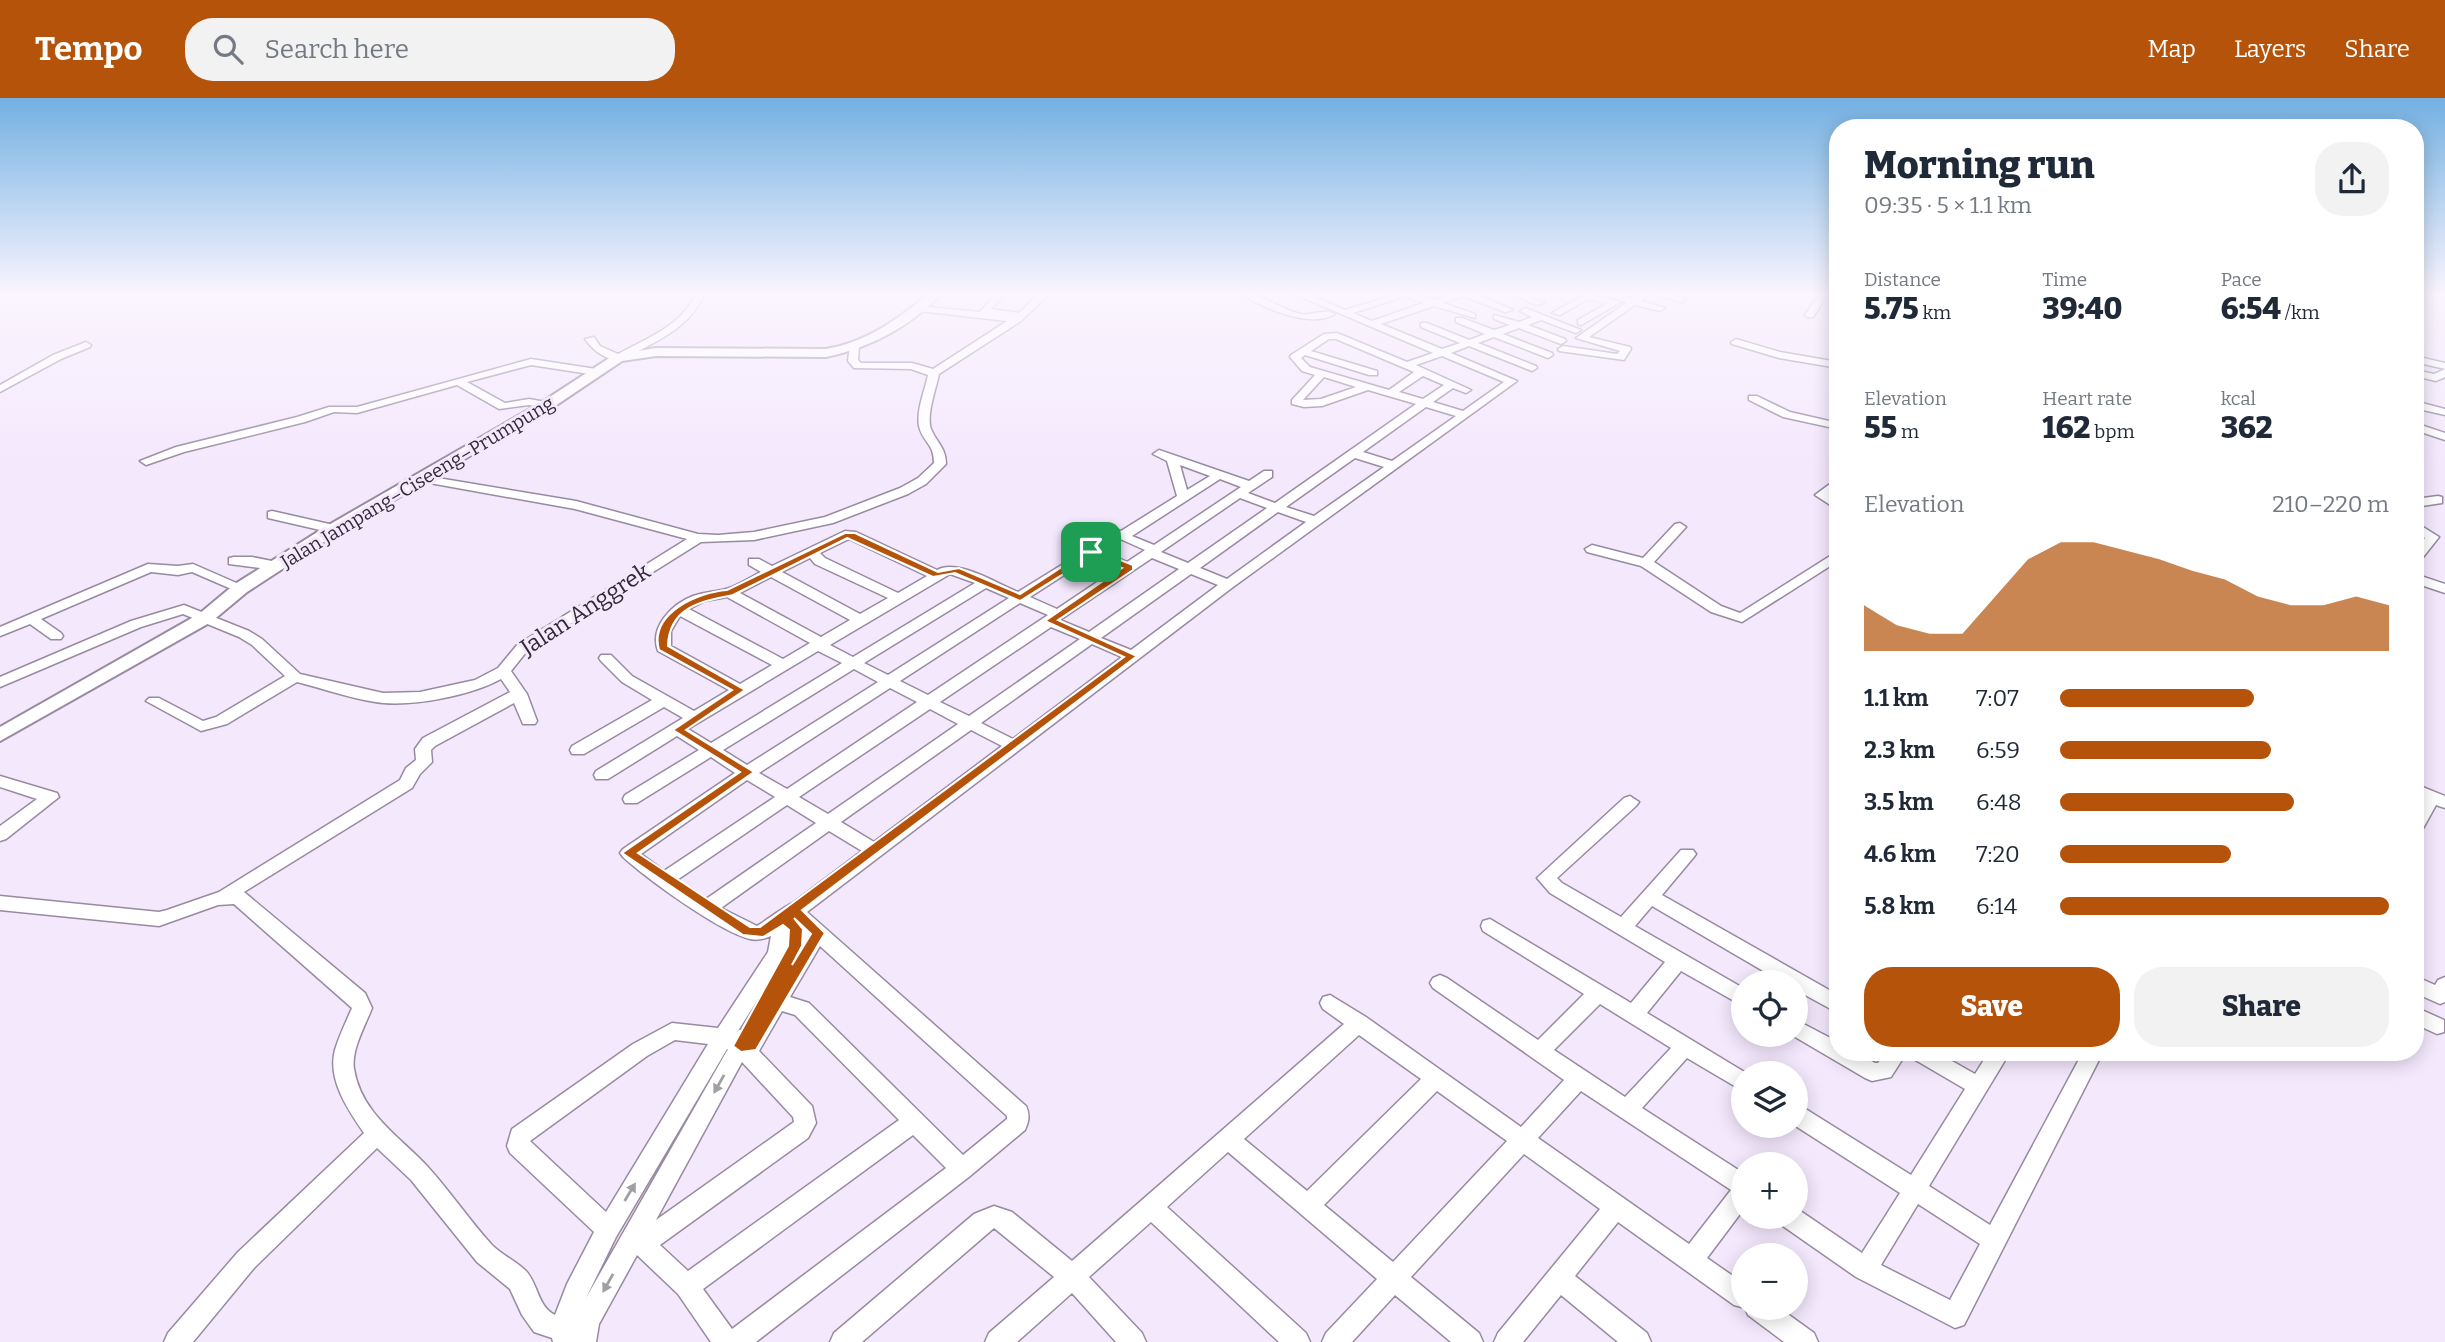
<!DOCTYPE html>
<meta charset="utf-8">
<style>
:root{--surface:#fff;--page:#f2f2f3;--text:#1f2937;--muted:#747a83;--accent:#b45309}
body{margin:0;font-family:Bitter,serif;background:var(--page);color:var(--text);height:100vh;display:flex;flex-direction:column;font-size:26px;white-space:nowrap}
*{box-sizing:border-box;margin:0}
p{font-size:23px;color:var(--muted)}
.icon{flex:none;width:38px;height:38px;fill:none;stroke:currentColor;stroke-width:2;stroke-linecap:round;stroke-linejoin:round}
.map{position:relative;flex:1;overflow:hidden}
.drawer{position:absolute;left:1829px;top:21px;width:595px;height:942px;display:flex;flex-direction:column;background:var(--surface);border-radius:28px;box-shadow:0 4px 18px #0003}
.drawer>*{flex:none}
.controls{position:absolute;left:1731px;top:872px;display:grid;gap:14px}
.controls a{display:grid;place-items:center;width:77px;height:77px;border-radius:50%;background:var(--surface);box-shadow:0 4px 18px #0003;font-size:35px}
.pin{position:absolute;display:grid;place-items:center;width:60px;height:60px;color:#fff;margin:-30px;border-radius:14px;box-shadow:0 4px 10px #0006}
.round{display:grid;place-items:center;flex:none;width:74px;height:74px;border-radius:28px;background:var(--page)}
.head{display:flex;align-items:center;justify-content:space-between;height:119px;padding:0 35px}
h1{font-size:38px;font-weight:800;line-height:52px}
.metrics{display:grid;grid-template-columns:repeat(3,1fr);gap:10px;height:119px;padding:7px 35px}
.metrics div{display:grid;align-content:center}
.metrics b{font-size:30px;font-weight:800}
.metrics small{font-size:19px;font-weight:400}
.metrics p{font-size:19px}
.chart{height:196px;padding:14px 35px}
.chart p{display:flex;justify-content:space-between}
.chart svg{width:100%;height:126px;margin-top:7px;fill:var(--accent);opacity:.7}
.button{display:flex;gap:14px;margin-top:auto;padding:14px 35px}
.button a{flex:1;height:80px;border-radius:28px;background:var(--accent);color:#fff;font-size:28px;font-weight:800;line-height:80px;text-align:center}
.button a+a{background:var(--page);color:var(--text)}
ul{padding:0 35px;list-style:none;font-size:23px}
li{display:grid;grid-template-columns:112px 84px 1fr;align-items:center;height:52px}
li i{height:18px;border-radius:9px;background:var(--accent)}
header{display:flex;align-items:center;gap:42px;box-sizing:border-box;height:98px;padding:0 35px;background:var(--accent);color:#fff}
header strong{font-size:33px}
nav{display:flex;gap:38px;margin-inline-start:auto;font-size:24px}
.search{width:490px;height:63px;background:var(--page);display:flex;align-items:center;gap:18px;box-sizing:border-box;padding:0 24px;border-radius:28px;color:var(--muted);font-size:26px}
.map>svg:first-child{display:block}
.lines{fill:none;stroke-linecap:round;stroke-linejoin:round}
.minor-casing{stroke:#978aa1;stroke-width:3}
.major-casing{stroke:#978aa1;stroke-width:4}
.minor{fill:#fff;fill-rule:evenodd}
.major{fill:#fff;fill-rule:evenodd}
.oneway{fill:#a29fa4}
.route{fill:#b45309;stroke:#fff;stroke-width:2;fill-rule:evenodd}
.labels{text-anchor:middle;stroke-width:6;stroke-linejoin:round;paint-order:stroke}
.far-street-label{font-size:19px;fill:#302a34;stroke:#f4e8fd}
.street-label{font-size:23px;fill:#302a34;stroke:#f4e8fd}
</style>
<header>
<strong>Tempo</strong>
<div class="search"><svg class="icon" aria-label="search" viewBox="0 0 24 24"><circle cx="10" cy="10" r="6"/><path d="M15 15l6 6"/></svg>Search here</div>
<nav><a>Map</a><a>Layers</a><a>Share</a></nav>
</header>
<div class="map">
<svg width="2445" height="1244" viewBox="0 0 2445 1244">
<rect width="100%" height="100%" fill="#f4e8fd"/>
<g class="lines">
<g class="minor-casing">
<path id="minor" d="M 696,195 L 705,195 C 690,231 654,244 622,262 C 607,263 593,253 585,241 L 594,239 L 600,248 L 618,256 C 647,240 682,228 696,195 Z
M 996,195 L 1006,195 L 991,211 L 1019,215 L 1040,195 L 1050,195 L 1021,223 L 939,276 C 936,291 926,317 931,331 C 937,345 946,350 946,366 L 926,386 L 908,396 L 833,425 L 754,442 L 701,444 L 527,553 L 511,573 L 527,596 L 537,623 L 535,626 L 523,626 L 514,605 L 435,648 L 431,652 L 432,664 L 420,676 L 412,690 L 244,794 L 365,895 L 372,910 C 365,928 351,952 354,971 C 361,1015 399,1038 427,1068 C 450,1093 469,1122 492,1147 C 502,1157 516,1163 526,1173 C 538,1186 538,1209 555,1217 L 567,1186 L 594,1134 L 510,1055 L 507,1048 L 512,1031 L 633,946 L 672,925 L 718,930 L 768,854 L 771,838 C 764,841 758,843 750,841 C 720,834 647,781 623,759 L 620,755 L 623,751 L 735,675 L 711,659 L 637,705 L 625,705 L 623,701 L 625,697 L 699,652 L 677,638 L 608,681 L 596,681 L 594,677 L 596,673 L 683,620 L 664,609 L 584,656 L 572,656 L 570,652 L 572,648 L 652,602 L 622,584 L 601,563 L 599,560 L 601,557 L 611,557 L 632,578 L 694,613 L 729,592 L 658,553 C 649,529 672,506 693,498 C 704,494 715,494 726,491 C 738,488 750,479 761,474 L 749,467 L 749,461 L 759,461 L 772,468 L 845,433 L 856,434 L 937,472 C 957,460 998,486 1018,494 L 1081,455 L 1068,450 L 1068,444 L 1078,444 L 1127,464 L 1145,452 L 1100,432 L 1106,428 L 1121,433 L 1177,398 L 1167,363 L 1153,356 L 1159,352 L 1249,383 L 1264,373 L 1272,373 L 1272,379 L 1248,395 L 1275,405 L 1416,306 L 1368,292 L 1322,308 L 1304,309 L 1292,306 L 1292,302 L 1315,277 L 1302,273 L 1290,259 L 1291,257 L 1324,236 L 1337,235 L 1407,264 L 1433,255 L 1292,195 L 1305,195 L 1345,212 L 1399,196 L 1399,200 L 1353,215 L 1372,223 L 1424,205 L 1410,200 L 1408,198 L 1413,195 L 1434,202 L 1453,195 L 1473,195 L 1513,212 L 1505,214 L 1463,198 L 1443,205 L 1475,216 L 1475,220 L 1434,208 L 1381,226 L 1442,251 L 1460,245 L 1421,229 L 1421,225 L 1427,225 L 1469,242 L 1485,236 L 1456,224 L 1456,220 L 1462,220 L 1494,232 L 1510,227 L 1494,221 L 1494,217 L 1519,224 L 1532,219 L 1520,213 L 1525,210 L 1581,232 L 1576,235 L 1541,222 L 1528,227 L 1565,241 L 1566,243 L 1561,246 L 1519,230 L 1503,236 L 1552,255 L 1553,257 L 1548,260 L 1494,239 L 1478,245 L 1536,268 L 1537,270 L 1532,273 L 1469,248 L 1451,255 L 1517,283 L 1233,489 L 807,814 L 1026,1008 C 1030,1017 1029,1023 1025,1032 L 970,1078 L 756,1244 L 711,1244 L 678,1196 L 637,1157 L 599,1226 L 596,1244 L 553,1244 L 552,1240 L 534,1234 L 522,1217 L 510,1191 L 477,1164 L 411,1082 L 377,1050 L 254,1170 L 193,1244 L 164,1244 L 168,1235 L 238,1154 L 364,1035 C 348,1012 327,981 335,952 C 339,938 346,924 352,910 L 234,806 L 218,807 L 159,828 L 0,812 L 0,798 L 159,814 L 167,812 L 219,794 L 400,682 L 406,670 L 416,662 L 415,651 L 423,640 L 510,594 L 501,581 C 472,597 417,608 383,605 C 355,602 325,591 297,584 L 227,626 L 201,633 L 146,603 L 149,600 L 159,600 L 203,623 L 216,619 L 285,578 L 252,547 L 239,539 L 183,516 L 141,529 L 0,589 L 0,579 L 131,523 L 184,507 L 249,533 L 262,541 L 300,576 L 383,595 L 420,594 L 475,582 L 498,570 L 517,547 L 687,441 L 575,411 L 424,384 L 420,383 L 420,377 L 576,403 L 698,436 L 718,437 L 754,434 L 825,419 L 900,390 L 918,380 L 934,365 C 934,345 923,345 919,328 C 916,313 925,292 928,277 L 911,271 L 854,270 L 848,263 L 850,247 L 859,249 L 858,262 L 861,265 L 912,265 L 933,271 L 1007,223 L 919,213 L 914,210 L 916,208 L 980,214 ZM 1329,241 L 1336,241 L 1414,274 L 1389,292 L 1310,269 L 1301,260 L 1305,257 L 1369,277 L 1377,277 L 1377,273 L 1311,253 ZM 1442,258 L 1504,284 L 1463,313 L 1433,304 L 1453,290 L 1466,295 L 1471,292 L 1416,267 ZM 1423,278 L 1444,287 L 1423,301 L 1399,294 ZM 1324,279 L 1356,289 L 1321,301 L 1303,302 ZM 1426,309 L 1456,318 L 1392,363 L 1363,354 ZM 1355,360 L 1384,369 L 1314,418 L 1286,409 ZM 1180,367 L 1210,378 L 1187,392 ZM 1220,381 L 1241,389 L 1154,447 L 1132,438 ZM 1240,400 L 1267,410 L 1188,465 L 1161,454 ZM 1278,414 L 1306,424 L 1227,481 L 1200,470 ZM 849,441 L 927,478 L 898,495 L 825,460 L 820,455 ZM 1092,459 L 1118,470 L 1057,511 L 1030,499 ZM 810,460 L 815,466 L 888,500 L 860,516 L 782,474 ZM 1152,460 L 1179,471 L 1089,534 L 1060,522 ZM 950,476 L 975,485 L 853,559 L 830,547 ZM 1191,476 L 1218,487 L 1131,552 L 1101,540 ZM 771,479 L 850,522 L 821,539 L 740,495 ZM 986,490 L 1009,500 L 888,577 L 864,565 ZM 727,499 L 810,545 L 783,561 L 689,511 L 705,503 ZM 1020,505 L 1048,517 L 928,597 L 900,583 ZM 680,518 L 772,567 L 740,586 L 671,548 L 671,533 ZM 1051,529 L 1080,541 L 969,618 L 940,604 ZM 1092,546 L 1122,559 L 1013,641 L 981,625 ZM 818,553 L 842,565 L 711,645 L 688,631 ZM 854,571 L 878,584 L 747,667 L 723,652 ZM 890,590 L 917,604 L 787,691 L 759,675 ZM 930,611 L 958,626 L 828,716 L 799,699 ZM 971,632 L 1002,648 L 874,744 L 841,724 ZM 747,682 L 775,699 L 664,773 L 641,756 ZM 787,707 L 816,725 L 706,801 L 677,782 ZM 829,733 L 862,753 L 793,805 C 785,808 767,822 757,828 L 721,810 ZM 820,848 L 1007,1018 L 1007,1021 L 963,1057 L 809,905 L 790,899 ZM 758,901 L 765,907 L 750,931 L 739,932 L 736,936 ZM 782,913 L 795,917 L 899,1022 L 688,1173 L 660,1147 L 808,1040 L 816,1025 L 812,1008 L 759,953 ZM 675,942 L 708,946 L 606,1114 L 530,1043 L 647,958 ZM 727,951 L 728,951 L 586,1200 L 616,1139 ZM 742,964 L 793,1019 L 794,1024 L 656,1122 ZM 913,1037 L 946,1070 L 732,1231 L 703,1191 Z
M 1241,195 C 1263,195 1279,211 1301,216 C 1312,218 1325,210 1335,216 C 1311,231 1262,210 1241,195 Z
M 1509,195 L 1522,195 L 1544,205 L 1536,207 Z
M 1587,195 L 1621,204 L 1581,227 L 1578,226 L 1578,222 L 1608,205 L 1588,201 L 1560,217 L 1552,215 Z
M 1639,195 L 1650,195 L 1641,203 L 1665,210 L 1660,213 L 1635,207 L 1589,239 L 1630,249 L 1631,251 L 1624,262 L 1559,253 L 1558,251 L 1563,248 L 1617,256 L 1620,253 L 1576,240 L 1626,205 L 1622,202 L 1624,200 L 1632,200 Z
M 1652,195 L 1669,195 L 1686,201 L 1681,204 Z
M 1820,195 L 1829,195 L 1813,219 L 1807,219 L 1805,217 Z
M 1736,241 L 1780,254 L 1838,264 L 1838,270 L 1779,260 L 1732,246 L 1731,244 Z
M 86,244 L 91,247 L 90,249 L 61,261 L 0,294 L 0,287 L 53,257 Z
M 2415,258 L 2445,265 L 2445,279 L 2436,283 L 2415,278 L 2415,272 L 2434,276 L 2445,271 L 2415,264 Z
M 531,261 L 596,271 L 601,274 L 596,277 L 531,267 L 467,284 L 505,305 L 529,301 L 551,305 L 552,307 L 547,310 L 529,307 L 499,311 L 457,287 L 357,315 L 334,314 L 305,324 L 184,354 L 146,367 L 140,363 L 176,349 L 297,319 L 329,309 L 357,309 Z
M 1749,298 L 1757,298 L 1790,314 L 1838,325 L 1838,331 L 1783,319 L 1749,302 Z
M 2422,305 L 2445,311 L 2445,317 L 2423,312 L 2415,315 L 2415,307 Z
M 2415,325 L 2445,335 L 2445,342 L 2415,332 Z
M 1838,380 L 1838,390 L 1829,397 L 1838,402 L 1838,412 L 1815,397 Z
M 2438,398 L 2442,399 L 2442,405 L 2415,409 L 2415,401 Z
M 272,413 L 338,428 L 339,431 L 333,435 L 268,420 L 268,414 Z
M 2415,424 L 2439,439 L 2420,463 L 2415,464 L 2415,452 L 2425,440 L 2415,433 Z
M 1680,425 L 1686,429 L 1654,464 L 1721,508 L 1740,515 L 1838,453 L 1838,463 L 1742,524 L 1711,514 L 1641,468 L 1587,454 L 1585,451 L 1592,447 L 1643,460 L 1675,426 Z
M 234,459 L 252,459 L 282,465 L 284,468 L 277,472 L 229,466 L 229,460 Z
M 148,466 L 178,468 L 193,466 L 248,490 L 241,494 L 236,493 L 192,474 L 178,477 L 151,474 L 41,521 L 61,535 L 63,538 L 61,541 L 51,541 L 30,526 L 0,538 L 0,529 Z
M 2415,476 L 2445,486 L 2445,495 L 2415,485 Z
M 0,678 L 57,695 L 59,699 L 6,741 L 0,743 L 0,728 L 37,701 L 0,689 Z
M 2415,686 L 2445,698 L 2445,710 L 2436,707 L 2421,734 L 2415,736 L 2415,714 L 2422,701 L 2415,698 Z
M 1630,698 L 1639,704 L 1636,708 L 1557,780 L 1562,785 L 1621,819 L 1681,752 L 1693,752 L 1696,756 L 1693,760 L 1662,797 L 1838,897 L 1838,915 L 1796,892 L 1796,884 L 1782,884 L 1652,808 L 1635,828 L 1743,890 L 1743,908 L 1681,873 L 1647,915 L 1746,975 L 1743,975 L 1743,993 L 1687,960 L 1642,1010 L 1743,1075 L 1743,1112 L 1707,1160 L 1743,1185 L 1743,1209 L 1778,1209 L 1814,1235 L 1818,1244 L 1784,1244 L 1748,1217 L 1745,1210 L 1734,1207 L 1618,1124 L 1575,1178 L 1647,1235 L 1651,1244 L 1618,1244 L 1561,1197 L 1523,1244 L 1494,1244 L 1498,1235 L 1600,1111 L 1524,1056 L 1411,1179 L 1479,1235 L 1483,1244 L 1451,1244 L 1395,1197 L 1352,1244 L 1322,1244 L 1326,1235 L 1377,1181 L 1228,1054 L 1167,1109 L 1306,1235 L 1310,1244 L 1279,1244 L 1151,1124 L 1089,1179 L 1142,1235 L 1146,1244 L 1116,1244 L 1072,1195 L 1017,1244 L 985,1244 L 989,1235 L 1054,1179 L 994,1130 L 862,1244 L 830,1244 L 834,1235 L 974,1116 L 994,1108 L 1012,1114 L 1072,1163 L 1344,926 L 1323,911 L 1320,905 L 1323,899 L 1330,897 L 1366,919 L 1521,1029 L 1564,982 L 1433,890 L 1430,885 L 1433,880 L 1440,877 L 1447,880 L 1538,942 L 1584,896 L 1483,833 L 1481,828 L 1483,823 L 1490,821 L 1631,905 L 1665,864 L 1550,795 L 1537,780 L 1624,700 ZM 1600,906 L 1671,950 L 1625,999 L 1554,952 ZM 1359,937 L 1421,981 L 1307,1093 L 1244,1041 ZM 1437,993 L 1507,1043 L 1393,1164 L 1324,1107 ZM 1581,993 L 1731,1092 L 1689,1146 L 1538,1040 Z
M 2415,878 L 2435,887 L 2438,882 L 2445,879 L 2445,904 L 2440,906 L 2415,895 Z
M 2415,909 L 2444,922 L 2444,934 L 2437,936 L 2415,926 Z
M 1796,922 L 1838,944 L 1838,954 L 1855,954 L 1875,965 L 1878,965 L 1886,954 L 1907,954 L 1891,979 L 1872,983 L 1865,980 L 1790,936 L 1796,936 Z
M 1909,954 L 1936,954 L 1975,976 L 1989,954 L 2010,954 L 1929,1088 L 1990,1127 L 2083,954 L 2103,954 L 1964,1227 L 1955,1230 L 1856,1179 L 1780,1126 L 1776,1118 L 1796,1118 L 1796,1110 L 1862,1155 L 1900,1095 L 1794,1027 L 1796,1008 L 1804,1010 L 1911,1077 L 1965,991 L 1912,960 ZM 1918,1106 L 1980,1146 L 1950,1202 L 1881,1167 Z"/>
</g>
<g class="major-casing">
<path id="major" d="M 930,195 L 942,195 C 911,228 870,250 826,259 L 656,258 L 622,263 L 552,310 L 339,434 L 247,494 L 211,524 L 0,643 L 0,629 L 199,516 L 235,486 L 327,428 L 542,304 L 614,257 L 656,250 L 826,251 C 867,244 898,221 930,195 Z
M 2438,195 L 2445,195 L 2445,199 Z"/>
</g>
<use href="#minor" class="minor"/>
<use href="#major" class="major"/>
</g>
<defs><path id="oneway-solid" d="M-6-.8H1V-3.2L6.5 0L1 3.2V.8H-6Z" transform="scale(1.75)"/></defs>
<g class="oneway">
<use href="#oneway-solid" transform="translate(719 986) rotate(119)"/>
<use href="#oneway-solid" transform="translate(630 1094) rotate(-59)"/>
<use href="#oneway-solid" transform="translate(608 1185) rotate(119)"/>
</g>
<linearGradient id="sky" x2="0" y2="1"><stop stop-color="#73b0e2"/><stop offset="0.53" stop-color="#faf5fe"/><stop offset="1" stop-color="#faf5fe" stop-opacity="0"/></linearGradient>
<rect width="2445" height="369" fill="url(#sky)"/>
<path class="route" d="M 845,435 L 855,435 L 938,474 L 959,470 L 1020,496 L 1088,452 L 1095,452 L 1133,467 L 1133,472 L 1058,522 L 1137,558 L 802,812 L 825,835 L 756,952 L 741,954 L 733,948 L 788,848 L 789,832 L 783,827 L 763,839 L 743,837 L 622,755 L 740,674 L 673,632 L 732,592 L 659,552 C 649,515 698,494 727,492 ZM 847,440 L 933,479 L 955,475 L 1020,503 L 1092,458 L 1122,470 L 1045,523 L 1124,559 L 760,829 L 750,829 L 638,755 L 754,674 L 686,632 L 745,592 L 668,548 C 669,509 702,503 733,497 ZM 794,820 L 811,836 L 792,867 L 802,848 L 803,831 Z"/>
<g class="labels">
<g class="far-street-label">
<text transform="translate(417 384) rotate(-31)" y="7">Jalan Jampang–Ciseeng–Prumpung</text>
</g>
<g class="street-label">
<text transform="translate(585 511) rotate(-33)" y="8">Jalan Anggrek</text>
</g>
</g>
</svg>
<div class="controls">
<a><svg class="icon" aria-label="locate" viewBox="0 0 24 24"><circle cx="12" cy="12" r="6"/><path d="M12 2v4M12 18v4M2 12h4M18 12h4"/></svg></a>
<a><svg class="icon" aria-label="layers" viewBox="0 0 24 24"><path d="M12 4l9 5-9 5-9-5zM3 14l9 5 9-5"/></svg></a>
<a>+</a>
<a>−</a>
</div>
<div class="pin" style="left:1091px;top:454px;background:#1e9e55"><svg class="icon" aria-label="arrive" viewBox="0 0 24 24"><path d="M6 21V4h12l-3 4 3 4H6"/></svg></div>
<section class="drawer">
<div class="head"><div><h1>Morning run</h1><p>09:35 · 5 × 1.1 km</p></div><a class="round"><svg class="icon" aria-label="share" viewBox="0 0 24 24"><path d="M12 15V3M7 8l5-5 5 5M5 13v7h14v-7"/></svg></a></div>
<div class="metrics">
<div><p>Distance</p><b>5.75<small> km</small></b></div>
<div><p>Time</p><b>39:40</b></div>
<div><p>Pace</p><b>6:54<small> /km</small></b></div>
</div>
<div class="metrics">
<div><p>Elevation</p><b>55<small> m</small></b></div>
<div><p>Heart rate</p><b>162<small> bpm</small></b></div>
<div><p>kcal</p><b>362</b></div>
</div>
<div class="chart"><p><span>Elevation</span>210–220 m</p>
<svg viewBox="0 0 160 44" preserveAspectRatio="none"><path d="M0 44V28L10 35L20 38L30 38L40 25L50 12L60 6L70 6L80 9L90 12L100 16L110 19L120 25L130 28L140 28L150 25L160 28V44z"/></svg>
</div>
<ul>
<li><b>1.1 km</b>7:07<i style="width:59%"></i></li>
<li><b>2.3 km</b>6:59<i style="width:64%"></i></li>
<li><b>3.5 km</b>6:48<i style="width:71%"></i></li>
<li><b>4.6 km</b>7:20<i style="width:52%"></i></li>
<li><b>5.8 km</b>6:14<i style="width:100%"></i></li>
</ul>
<div class="button"><a>Save</a><a>Share</a></div>
</section>
</div>
